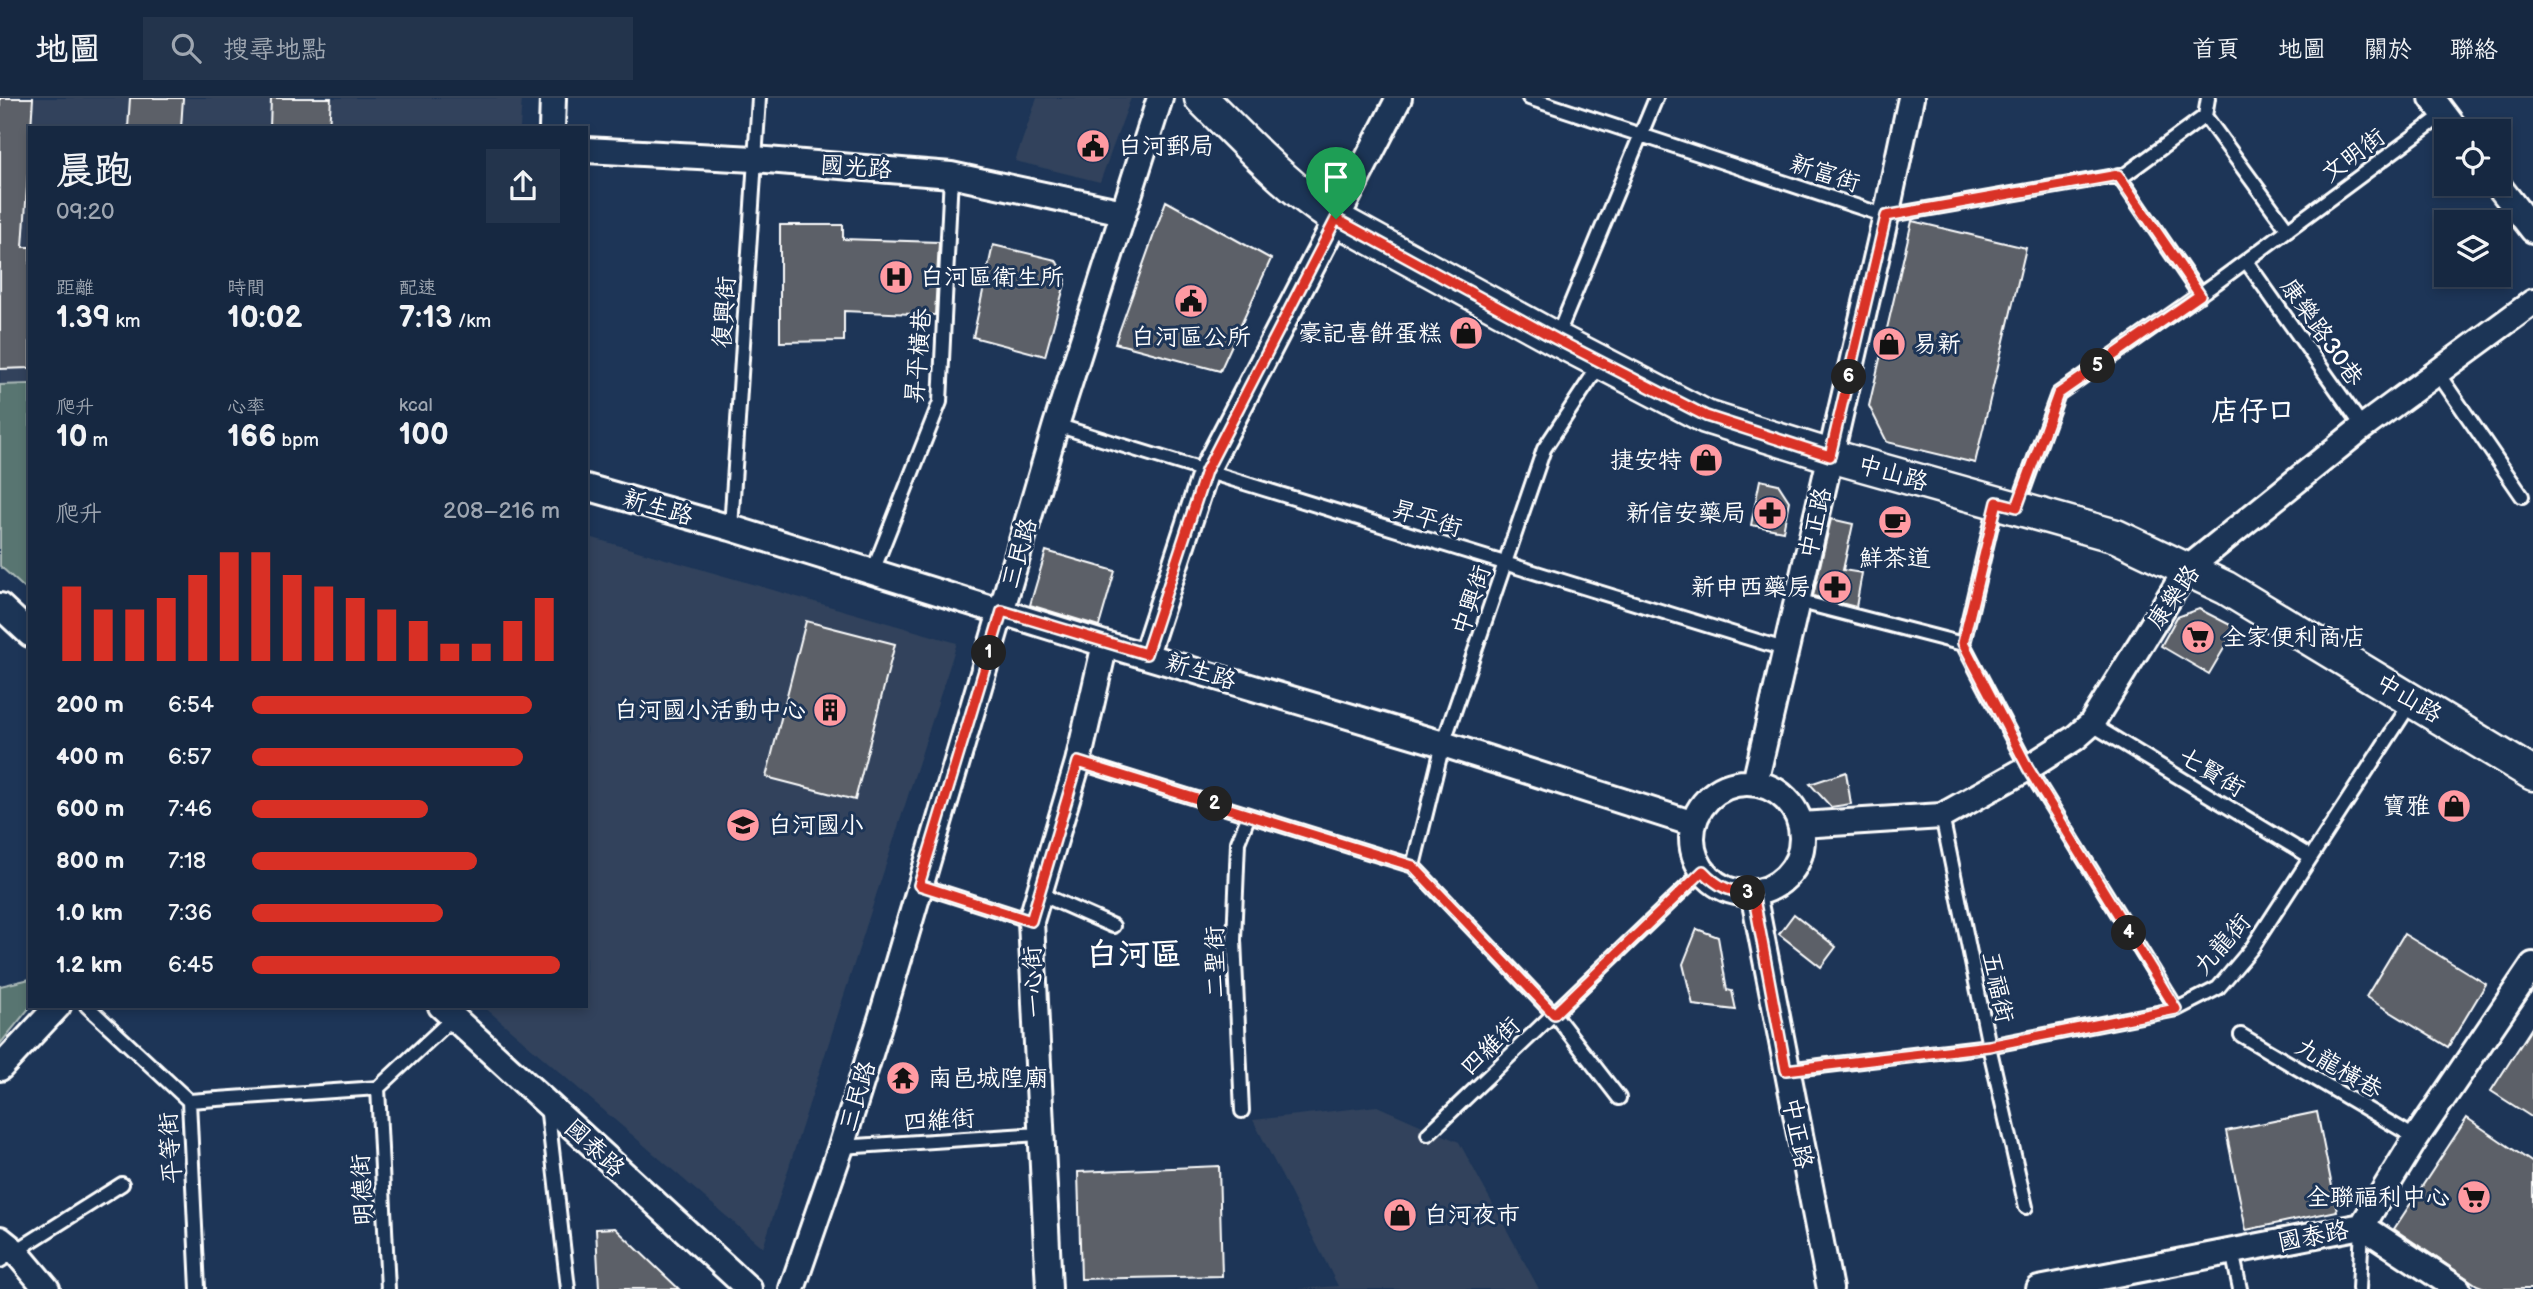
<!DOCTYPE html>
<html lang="zh-TW">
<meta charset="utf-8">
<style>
:root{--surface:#162841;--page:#23344c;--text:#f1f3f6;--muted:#9ea6b1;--line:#35445a;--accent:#d93025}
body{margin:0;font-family:"Balsamiq Sans","LXGW WenKai TC",sans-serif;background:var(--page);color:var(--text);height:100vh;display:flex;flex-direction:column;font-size:26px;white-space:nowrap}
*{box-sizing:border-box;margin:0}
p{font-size:23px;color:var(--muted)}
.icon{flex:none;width:38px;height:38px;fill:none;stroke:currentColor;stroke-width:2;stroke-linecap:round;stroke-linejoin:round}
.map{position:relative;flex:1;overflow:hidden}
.side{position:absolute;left:28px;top:28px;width:560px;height:882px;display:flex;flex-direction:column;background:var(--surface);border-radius:0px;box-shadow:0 4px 10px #0003,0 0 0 2px var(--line)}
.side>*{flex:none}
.controls{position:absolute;left:2434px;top:21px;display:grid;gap:14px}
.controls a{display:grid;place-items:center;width:77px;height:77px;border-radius:0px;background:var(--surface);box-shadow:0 4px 10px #0003,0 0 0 2px var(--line);font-size:35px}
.pin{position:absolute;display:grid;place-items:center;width:60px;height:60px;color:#fff;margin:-72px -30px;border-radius:50% 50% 50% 0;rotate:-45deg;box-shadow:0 0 7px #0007}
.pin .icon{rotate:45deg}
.km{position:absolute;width:35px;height:35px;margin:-18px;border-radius:50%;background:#222;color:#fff;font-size:19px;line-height:35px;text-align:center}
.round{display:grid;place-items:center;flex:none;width:74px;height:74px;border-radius:0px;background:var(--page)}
.summary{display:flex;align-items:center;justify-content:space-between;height:119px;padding:0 28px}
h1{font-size:38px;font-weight:800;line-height:52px}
.figures{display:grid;grid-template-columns:repeat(3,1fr);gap:10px;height:119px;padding:7px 28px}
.figures div{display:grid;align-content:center}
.figures b{font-size:30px;font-weight:800}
.figures small{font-size:19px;font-weight:400}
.figures p{font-size:19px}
.chart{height:196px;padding:14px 28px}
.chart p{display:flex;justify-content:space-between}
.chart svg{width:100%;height:126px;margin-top:7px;stroke:var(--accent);stroke-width:6}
ul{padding:0 28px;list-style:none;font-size:23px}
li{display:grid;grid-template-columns:112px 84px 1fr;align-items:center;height:52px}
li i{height:18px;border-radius:9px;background:var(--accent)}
header{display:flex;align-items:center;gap:42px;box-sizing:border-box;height:98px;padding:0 35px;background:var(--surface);border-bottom:2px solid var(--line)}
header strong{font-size:33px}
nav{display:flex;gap:38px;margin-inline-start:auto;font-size:24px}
.search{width:490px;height:63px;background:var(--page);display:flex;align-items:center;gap:18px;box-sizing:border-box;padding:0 24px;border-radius:0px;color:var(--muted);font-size:26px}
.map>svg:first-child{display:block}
.built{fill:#30425c}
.green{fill:#587471;stroke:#acbab8;stroke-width:2}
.building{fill:#5c6167;stroke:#fff;stroke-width:2}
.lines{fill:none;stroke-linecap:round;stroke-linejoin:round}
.service-casing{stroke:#fff;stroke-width:18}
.minor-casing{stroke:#fff;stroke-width:30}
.tertiary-casing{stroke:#fff;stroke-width:37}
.service{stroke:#1d3557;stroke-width:12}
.minor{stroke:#1d3557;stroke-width:24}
.tertiary{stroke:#1d3557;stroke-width:32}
.route-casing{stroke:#fff;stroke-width:14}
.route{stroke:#d93025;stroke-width:9}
.labels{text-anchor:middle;stroke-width:6;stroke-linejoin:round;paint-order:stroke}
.poi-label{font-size:24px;fill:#fff;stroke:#1d3557;text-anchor:start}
.street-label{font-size:24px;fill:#fff;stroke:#1d3557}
.quarter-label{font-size:28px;font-weight:bold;fill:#fff;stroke:#1d3557}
.district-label{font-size:32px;font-weight:bold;fill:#fff;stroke:#1d3557}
</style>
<header>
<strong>地圖</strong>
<div class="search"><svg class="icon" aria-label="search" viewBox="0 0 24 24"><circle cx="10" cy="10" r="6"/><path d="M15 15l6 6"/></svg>搜尋地點</div>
<nav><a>首頁</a><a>地圖</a><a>關於</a><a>聯絡</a></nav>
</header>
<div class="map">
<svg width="2533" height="1191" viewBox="0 0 2533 1191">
<rect width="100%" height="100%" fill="#1d3557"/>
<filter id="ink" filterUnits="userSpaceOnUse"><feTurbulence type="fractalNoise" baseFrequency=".0143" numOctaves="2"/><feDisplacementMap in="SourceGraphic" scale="14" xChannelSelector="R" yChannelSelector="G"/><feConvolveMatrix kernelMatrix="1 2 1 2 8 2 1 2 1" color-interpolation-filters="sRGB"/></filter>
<g filter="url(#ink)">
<path class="built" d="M 0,0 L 522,0 L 520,30 L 30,30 L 30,286 L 0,287 Z
M 1037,0 L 1131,0 L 1100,84 L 1015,63 Z
M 586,438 L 957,545 L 763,1150 L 483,908 L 586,908 Z
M 1377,1008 L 1459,1044 L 1539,1191 L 1297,1191 L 1338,1188 L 1253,1022 Z"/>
<path class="green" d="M 30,286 L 30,495 L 0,468 L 0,287 Z
M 30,881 L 31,908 L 0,946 L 0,888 Z"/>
<path class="building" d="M 0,0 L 33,0 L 23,149 L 30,149 L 30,270 L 0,271 Z
M 130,0 L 183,0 L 181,30 L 128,30 Z
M 271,0 L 331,0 L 329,30 L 270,30 Z
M 1166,103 L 1271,161 L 1220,273 L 1115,245 Z
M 1912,123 L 2026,150 L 1975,365 L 1887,344 L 1869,308 Z
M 780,127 L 843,127 L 843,141 L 939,144 L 935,217 L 844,213 L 844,243 L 780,244 Z
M 993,147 L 1056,162 L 1066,182 L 1045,258 L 973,239 Z
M 1760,382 L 1778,386 L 1789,403 L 1783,433 L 1751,427 Z
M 1831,421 L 1853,426 L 1843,472 L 1862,475 L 1856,509 L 1813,498 Z
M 1046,453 L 1115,473 L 1099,528 L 1030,507 Z
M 2199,511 L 2236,530 L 2209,576 L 2161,548 L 2177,519 Z
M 806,523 L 895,546 L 855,702 L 766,679 Z
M 1846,674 L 1851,706 L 1831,709 L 1810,686 Z
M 1794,816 L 1836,849 L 1821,869 L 1779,836 Z
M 1697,831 L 1718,839 L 1727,892 L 1732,893 L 1736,912 L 1693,907 L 1683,866 Z
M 2404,836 L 2486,886 L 2448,949 L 2366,899 Z
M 2533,928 L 2533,1020 L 2491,993 Z
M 2317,1014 L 2337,1113 L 2246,1132 L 2226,1033 Z
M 2467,1020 L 2533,1065 L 2533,1191 L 2487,1191 L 2477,1187 L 2394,1131 Z
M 1219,1068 L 1222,1178 L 1081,1181 L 1078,1074 Z
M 615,1130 L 679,1191 L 599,1191 L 596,1131 Z"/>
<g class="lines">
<g class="service-casing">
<path id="service" d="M 1529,0 L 1886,118 L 2126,76 L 2205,18 L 2208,0
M 2205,18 L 2288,132
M 2118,77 L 2200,197
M 2246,163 L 2363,329
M 1556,241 L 1656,0
M 2437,274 L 2522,398
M 1056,327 L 1787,552
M 2017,409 L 2058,296 L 2216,185 L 2444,16
M 731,430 L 759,0
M 873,473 L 940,304 L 951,77
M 1797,503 L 1963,546 L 2028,670 L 2177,911
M 1963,546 L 1996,406
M 2091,626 L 2311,759
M 1078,664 L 1413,768 L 1554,916 L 1619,1000
M 1942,718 L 1989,948 L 2026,1109
M 1413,768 L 1443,646 L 1544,351 L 1601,265
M 919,787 L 1031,823
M 1038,795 L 1113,828
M 87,908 L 189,1003 L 198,1191
M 2241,937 L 2416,1040
M 1786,972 L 1989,948 L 2177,911 L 2218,890 L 2252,850 L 2412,603
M 189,1003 L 378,990
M 547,1007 L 568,1191
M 1242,1013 L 1234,842 L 1238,744 L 1249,717
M 1428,1036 L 1703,773
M 841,1049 L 1040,1036
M 2232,1153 L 2240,1191
M 0,1163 L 122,1086
M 388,1191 L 378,990 L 454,919
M 2359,1191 L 2362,1129"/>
</g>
<g class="minor-casing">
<path id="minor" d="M 2432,0 L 2457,33
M 552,30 L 553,0
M 586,52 L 754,61 L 951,77 L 1123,114
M 2497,86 L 2533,132
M 586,389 L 731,430 L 1105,546 L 1443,646 L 1694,726
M 0,508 L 30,536
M 1146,556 L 1206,373 L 1399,0
M 1755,685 L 1886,118 L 1911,0
M1692 740a55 55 0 1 1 110 0a55 55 0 1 1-110 0Z
M 1801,727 L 1942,718 L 2028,670 L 2075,640 L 2091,626 L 2187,471 L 2363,329 L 2533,204
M 1753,795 L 1830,1191
M 441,908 L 749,1191
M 0,970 L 58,908
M 2362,1128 L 2458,1191
M 0,1141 L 15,1153 L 47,1191
M 792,1191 L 841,1049 L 885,908 L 1056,327 L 1160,0
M 1049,1191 L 1031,823 L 1078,664 L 1105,546
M 2039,1191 L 2362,1128 L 2416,1040 L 2533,867"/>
</g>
<g class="tertiary-casing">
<path id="tertiary" d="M 1201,0 C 1246,44 1283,86 1336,121 L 1556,241 L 1706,319 L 1831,358 L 2116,438 L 2226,490 L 2533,676"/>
</g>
<use href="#service" class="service"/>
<use href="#minor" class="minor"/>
<use href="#tertiary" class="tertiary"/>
</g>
</g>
<g class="lines" filter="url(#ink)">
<g class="route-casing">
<path id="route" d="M 2118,77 L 2200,197 L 2058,296 L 2017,409 L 1997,404 L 1963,545 L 2028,670 L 2176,911 L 1989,948 L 1786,972 L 1753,795 C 1731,795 1718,789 1703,773 L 1554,916 L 1413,768 L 1078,664 L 1031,823 L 919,787 L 1002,513 L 1146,556 L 1206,373 L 1336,121 L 1556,241 L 1706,318 L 1830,358 L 1886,118 Z"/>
</g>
<use href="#route" class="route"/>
</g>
<defs>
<g id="civic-disc" transform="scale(1.75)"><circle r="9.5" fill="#ff9aa2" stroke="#1d3557"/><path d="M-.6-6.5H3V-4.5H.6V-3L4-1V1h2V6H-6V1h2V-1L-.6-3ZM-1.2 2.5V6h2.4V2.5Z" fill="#111"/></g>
<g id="hospital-disc" transform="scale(1.75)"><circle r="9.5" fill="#ff9aa2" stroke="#1d3557"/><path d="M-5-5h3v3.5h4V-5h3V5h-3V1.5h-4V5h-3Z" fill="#111"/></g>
<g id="shop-disc" transform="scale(1.75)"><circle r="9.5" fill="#ff9aa2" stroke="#1d3557"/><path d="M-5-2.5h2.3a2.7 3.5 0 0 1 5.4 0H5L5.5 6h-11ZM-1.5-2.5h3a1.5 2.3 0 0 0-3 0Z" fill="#111"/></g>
<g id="pharmacy-disc" transform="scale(1.75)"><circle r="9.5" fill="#ff9aa2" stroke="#1d3557"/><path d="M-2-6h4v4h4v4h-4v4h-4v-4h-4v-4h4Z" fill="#111"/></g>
<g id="cafe-disc" transform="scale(1.75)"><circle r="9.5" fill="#ff9aa2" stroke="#1d3557"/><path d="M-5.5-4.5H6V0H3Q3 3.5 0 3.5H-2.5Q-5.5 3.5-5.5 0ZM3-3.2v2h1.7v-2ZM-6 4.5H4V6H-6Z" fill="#111"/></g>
<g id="supermarket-disc" transform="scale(1.75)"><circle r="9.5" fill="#ff9aa2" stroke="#1d3557"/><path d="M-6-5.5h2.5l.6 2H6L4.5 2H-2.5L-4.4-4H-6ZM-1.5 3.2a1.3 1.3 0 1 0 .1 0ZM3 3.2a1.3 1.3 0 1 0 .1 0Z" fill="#111"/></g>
<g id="building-disc" transform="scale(1.75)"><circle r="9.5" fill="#ff9aa2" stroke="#1d3557"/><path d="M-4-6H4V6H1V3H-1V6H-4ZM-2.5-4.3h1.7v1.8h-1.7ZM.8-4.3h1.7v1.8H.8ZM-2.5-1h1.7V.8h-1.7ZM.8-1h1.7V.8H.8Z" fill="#111"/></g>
<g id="school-disc" transform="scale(1.75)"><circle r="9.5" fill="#ff9aa2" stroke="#1d3557"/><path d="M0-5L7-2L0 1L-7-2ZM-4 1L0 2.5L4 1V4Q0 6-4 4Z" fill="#111"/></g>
<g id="temple-disc" transform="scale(1.75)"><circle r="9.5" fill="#ff9aa2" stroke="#1d3557"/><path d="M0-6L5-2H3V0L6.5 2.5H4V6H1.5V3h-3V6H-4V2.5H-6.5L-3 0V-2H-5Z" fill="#111"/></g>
</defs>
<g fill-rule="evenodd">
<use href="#civic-disc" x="1093" y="48"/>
<use href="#hospital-disc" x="896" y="179"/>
<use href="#civic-disc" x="1191" y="203"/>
<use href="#shop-disc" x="1466" y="235"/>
<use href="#shop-disc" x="1889" y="246"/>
<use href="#shop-disc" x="1706" y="362"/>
<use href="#pharmacy-disc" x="1770" y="415"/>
<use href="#cafe-disc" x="1895" y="424"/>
<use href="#pharmacy-disc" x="1835" y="489"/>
<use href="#supermarket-disc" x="2198" y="539"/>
<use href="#building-disc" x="830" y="612"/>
<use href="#shop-disc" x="2454" y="708"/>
<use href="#school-disc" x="743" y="727"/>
<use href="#temple-disc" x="903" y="980"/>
<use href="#supermarket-disc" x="2474" y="1099"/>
<use href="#shop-disc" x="1400" y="1117"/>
</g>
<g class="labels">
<g class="poi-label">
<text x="1118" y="56">白河郵局</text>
<text x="920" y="187">白河區衛生所</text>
<text x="1442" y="243" text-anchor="end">豪記喜餅蛋糕</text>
<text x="1191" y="247" text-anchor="middle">白河區公所</text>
<text x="1913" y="254">易新</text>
<text x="1682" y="370" text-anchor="end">捷安特</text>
<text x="1746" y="423" text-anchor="end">新信安藥局</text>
<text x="1895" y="468" text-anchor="middle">鮮茶道</text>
<text x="1811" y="497" text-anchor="end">新申西藥房</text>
<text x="2222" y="547">全家便利商店</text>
<text x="806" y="620" text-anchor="end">白河國小活動中心</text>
<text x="2430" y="716" text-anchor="end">寶雅</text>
<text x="768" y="735">白河國小</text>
<text x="928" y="988">南邑城隍廟</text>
<text x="2450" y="1107" text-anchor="end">全聯福利中心</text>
<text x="1424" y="1125">白河夜市</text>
</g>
<g class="street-label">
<text transform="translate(2353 57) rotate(-37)" y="8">文明街</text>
<text transform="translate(856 69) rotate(4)" y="8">國光路</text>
<text transform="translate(1825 75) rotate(18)" y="8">新富街</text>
<text transform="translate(724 214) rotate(-86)" y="8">復興街</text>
<text transform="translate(2322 234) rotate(55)" y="8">康樂路30巷</text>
<text transform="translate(918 258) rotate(-85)" y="8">昇平橫巷</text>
<text transform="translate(1893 375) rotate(16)" y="8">中山路</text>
<text transform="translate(658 409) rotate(16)" y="8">新生路</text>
<text transform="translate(1427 420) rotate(17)" y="8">昇平街</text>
<text transform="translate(1815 425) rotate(-77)" y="8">中正路</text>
<text transform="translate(1019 455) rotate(-74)" y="8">三民路</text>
<text transform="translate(2173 499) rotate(-55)" y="8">康樂路</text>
<text transform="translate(1471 502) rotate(-71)" y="8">中興街</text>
<text transform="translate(1201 573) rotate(17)" y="8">新生路</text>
<text transform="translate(2409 600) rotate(31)" y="8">中山路</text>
<text transform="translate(2212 674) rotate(31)" y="8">七賢街</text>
<text transform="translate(2222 846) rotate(-49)" y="8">九龍街</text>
<text transform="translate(1215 864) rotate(-91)" y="8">二聖街</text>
<text transform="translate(1033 884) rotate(-92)" y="8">一心街</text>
<text transform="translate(1998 889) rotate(78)" y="8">五福街</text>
<text transform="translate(1490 948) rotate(-44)" y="8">四維街</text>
<text transform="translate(2339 970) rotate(30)" y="8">九龍橫巷</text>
<text transform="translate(857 998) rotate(-73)" y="8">三民路</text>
<text transform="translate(939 1022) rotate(-4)" y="8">四維街</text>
<text transform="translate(1798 1035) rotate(79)" y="8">中正路</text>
<text transform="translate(170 1050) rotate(-94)" y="8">平等街</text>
<text transform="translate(595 1050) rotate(43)" y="8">國泰路</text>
<text transform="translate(362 1092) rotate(-93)" y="8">明德街</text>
<text transform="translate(2313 1138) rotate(-11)" y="8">國泰路</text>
</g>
<g class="quarter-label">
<text x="2253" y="322">店仔口</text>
</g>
<g class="district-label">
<text x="1134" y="867">白河區</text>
</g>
</g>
</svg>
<div class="controls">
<a><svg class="icon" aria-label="locate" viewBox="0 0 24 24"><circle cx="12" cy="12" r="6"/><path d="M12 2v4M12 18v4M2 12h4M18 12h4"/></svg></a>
<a><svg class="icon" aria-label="layers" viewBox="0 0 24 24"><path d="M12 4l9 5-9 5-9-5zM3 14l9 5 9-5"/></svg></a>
</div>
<div class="pin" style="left:1336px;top:121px;background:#1e9e55"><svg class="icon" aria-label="arrive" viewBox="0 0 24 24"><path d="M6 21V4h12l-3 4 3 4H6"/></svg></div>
<b class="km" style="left:989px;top:555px">1</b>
<b class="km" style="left:1215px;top:706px">2</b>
<b class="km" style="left:1748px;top:795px">3</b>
<b class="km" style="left:2129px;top:835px">4</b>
<b class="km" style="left:2098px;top:268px">5</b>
<b class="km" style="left:1849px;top:279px">6</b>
<section class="side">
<div class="summary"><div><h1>晨跑</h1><p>09:20</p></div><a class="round"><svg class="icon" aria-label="share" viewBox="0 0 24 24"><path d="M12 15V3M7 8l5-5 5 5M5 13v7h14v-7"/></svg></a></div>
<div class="figures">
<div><p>距離</p><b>1.39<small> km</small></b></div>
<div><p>時間</p><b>10:02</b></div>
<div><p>配速</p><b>7:13<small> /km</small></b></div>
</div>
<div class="figures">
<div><p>爬升</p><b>10<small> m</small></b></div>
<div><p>心率</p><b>166<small> bpm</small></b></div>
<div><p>kcal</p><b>100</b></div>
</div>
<div class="chart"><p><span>爬升</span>208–216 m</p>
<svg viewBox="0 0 160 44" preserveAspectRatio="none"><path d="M5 44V18M15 44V26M25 44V26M35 44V22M45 44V14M55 44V6M65 44V6M75 44V14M85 44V18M95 44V22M105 44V26M115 44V30M125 44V38M135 44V38M145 44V30M155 44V22"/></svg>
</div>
<ul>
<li><b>200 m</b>6:54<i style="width:91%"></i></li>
<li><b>400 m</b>6:57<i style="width:88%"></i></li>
<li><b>600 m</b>7:46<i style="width:57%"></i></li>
<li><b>800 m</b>7:18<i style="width:73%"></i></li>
<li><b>1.0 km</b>7:36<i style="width:62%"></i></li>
<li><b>1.2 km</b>6:45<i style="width:100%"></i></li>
</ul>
</section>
</div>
